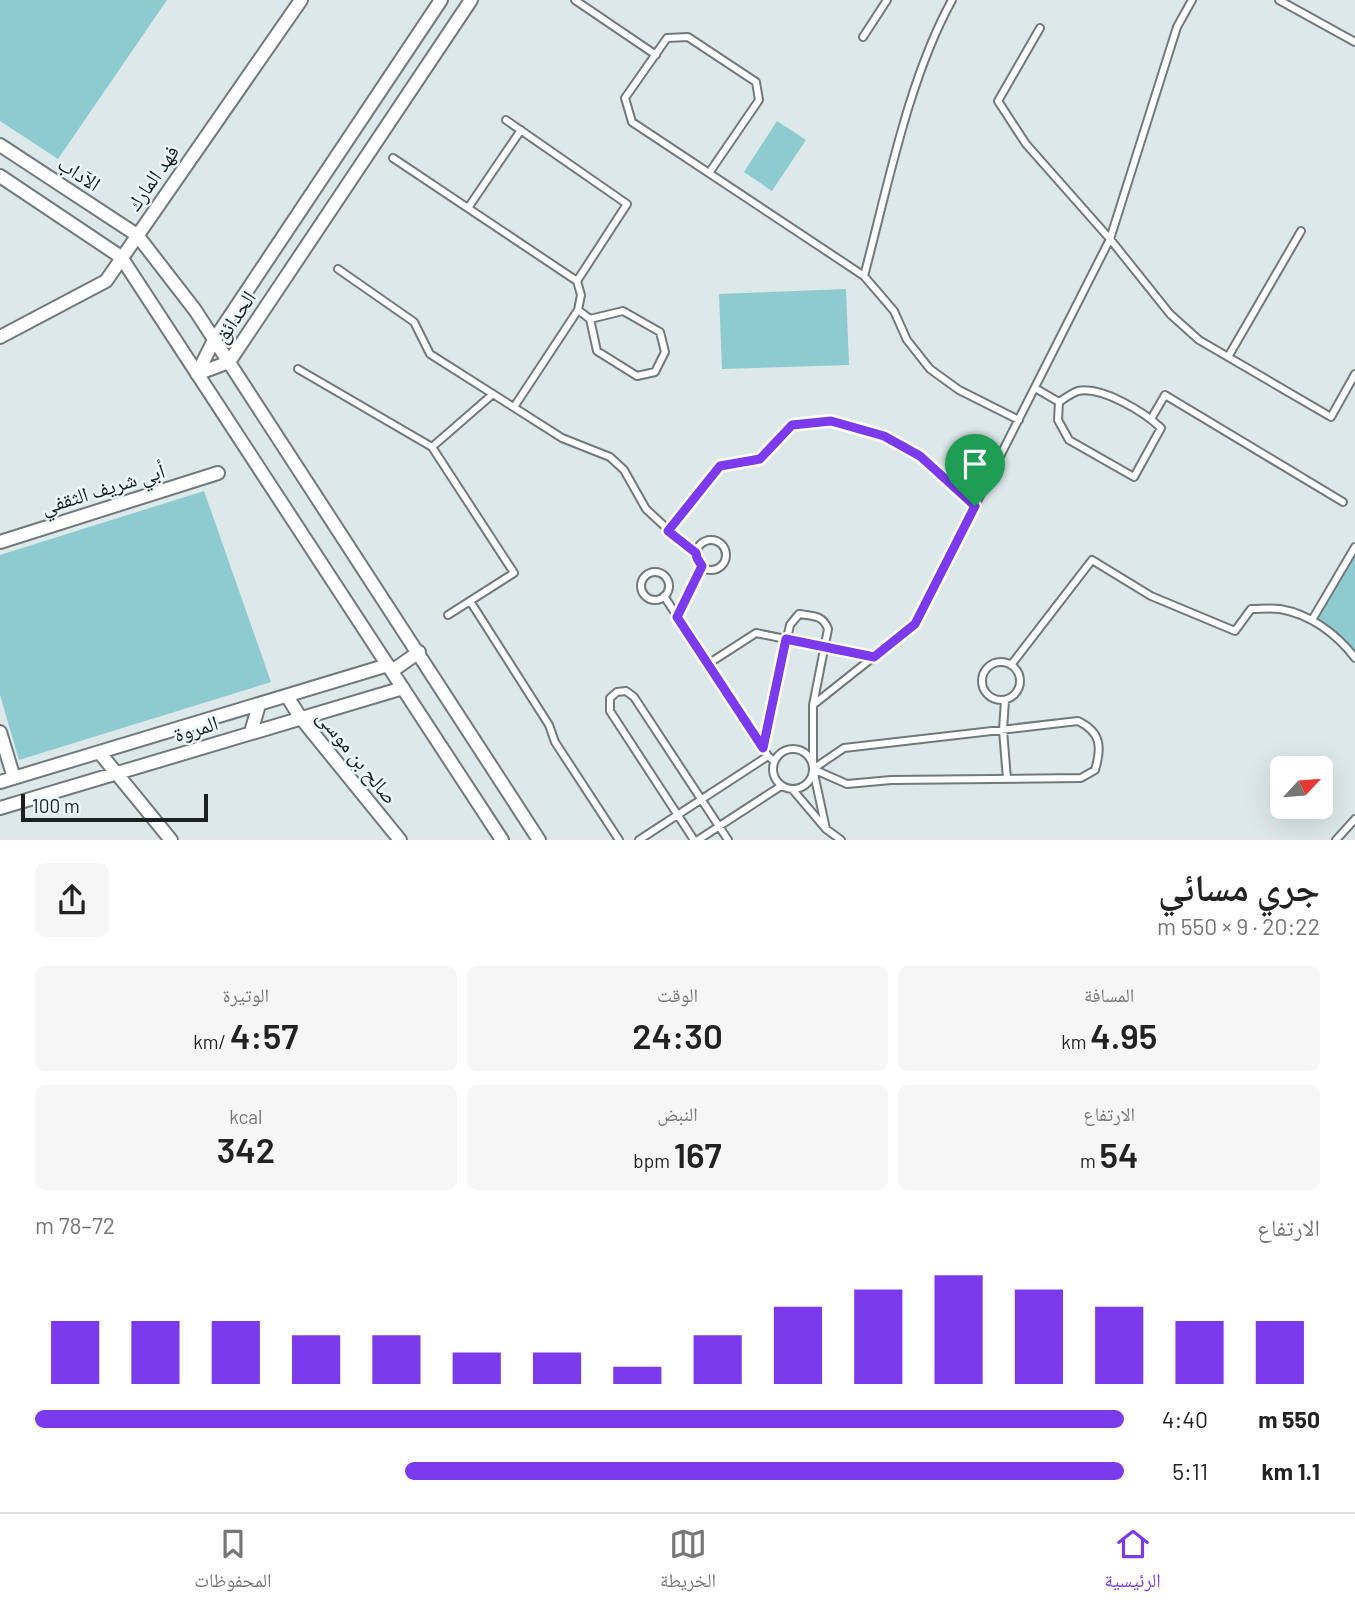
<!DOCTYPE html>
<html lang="ar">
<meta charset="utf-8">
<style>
:root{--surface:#fff;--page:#f6f6f6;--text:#222;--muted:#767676;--line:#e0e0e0;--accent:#7c3aed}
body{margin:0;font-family:Barlow,"Noto Naskh Arabic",sans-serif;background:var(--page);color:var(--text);direction:rtl;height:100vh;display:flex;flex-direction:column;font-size:26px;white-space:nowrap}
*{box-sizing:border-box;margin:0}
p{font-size:23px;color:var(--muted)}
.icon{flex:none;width:38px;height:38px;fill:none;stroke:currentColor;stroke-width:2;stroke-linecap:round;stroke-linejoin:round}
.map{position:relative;height:840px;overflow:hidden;direction:ltr}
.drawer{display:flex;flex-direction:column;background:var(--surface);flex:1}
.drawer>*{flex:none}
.needle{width:46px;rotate:64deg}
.buttons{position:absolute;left:1270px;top:756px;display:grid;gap:14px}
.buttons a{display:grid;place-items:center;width:63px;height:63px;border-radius:10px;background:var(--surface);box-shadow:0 7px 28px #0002;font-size:35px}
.scale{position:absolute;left:21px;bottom:18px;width:187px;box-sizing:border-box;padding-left:7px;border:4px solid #1c2021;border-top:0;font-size:19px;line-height:24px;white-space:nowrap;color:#1c2021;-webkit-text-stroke:5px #eaf6f7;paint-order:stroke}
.pin{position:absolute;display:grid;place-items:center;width:60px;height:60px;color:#fff;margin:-72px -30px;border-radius:50% 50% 50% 0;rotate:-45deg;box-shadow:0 0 7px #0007}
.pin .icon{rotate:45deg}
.round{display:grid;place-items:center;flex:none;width:74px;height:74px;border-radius:10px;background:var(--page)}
.overview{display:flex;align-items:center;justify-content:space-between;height:119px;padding:0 35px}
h1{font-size:38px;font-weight:600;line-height:52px}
.stats{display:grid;grid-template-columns:repeat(3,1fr);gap:10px;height:119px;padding:7px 35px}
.stats div{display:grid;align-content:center;border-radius:10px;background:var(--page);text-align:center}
.stats b{font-size:35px;font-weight:600}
.stats small{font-size:19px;font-weight:400}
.stats p{font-size:19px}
.chart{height:196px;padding:14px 35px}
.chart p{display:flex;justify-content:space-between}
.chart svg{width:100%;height:126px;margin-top:7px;stroke:var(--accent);stroke-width:6}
ul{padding:0 35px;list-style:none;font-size:23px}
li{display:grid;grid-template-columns:112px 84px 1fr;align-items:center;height:52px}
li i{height:18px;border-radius:9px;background:var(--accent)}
.tab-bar{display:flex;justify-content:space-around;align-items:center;height:98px;border-top:2px solid var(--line);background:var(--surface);font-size:19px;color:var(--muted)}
.tab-bar a{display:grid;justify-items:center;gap:4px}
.tab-bar .current{color:var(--accent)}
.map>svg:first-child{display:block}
.green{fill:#8dcbd1}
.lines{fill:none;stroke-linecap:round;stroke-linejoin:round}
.service-casing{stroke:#707a7b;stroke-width:10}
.minor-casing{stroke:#707a7b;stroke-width:16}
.service{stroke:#fff;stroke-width:6}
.minor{stroke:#fff;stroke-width:12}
.route-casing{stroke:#fff;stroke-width:14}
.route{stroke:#7c3aed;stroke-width:9}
.labels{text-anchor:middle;stroke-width:5;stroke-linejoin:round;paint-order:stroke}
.street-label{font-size:21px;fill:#1c2021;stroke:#eaf6f7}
</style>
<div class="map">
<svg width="1355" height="840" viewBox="0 0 1355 840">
<rect width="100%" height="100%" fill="#dde8e9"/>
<path class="green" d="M 0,0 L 167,0 L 58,159 L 0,121 Z
M 777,121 L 806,140 L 772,191 L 744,172 Z
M 846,289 L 849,365 L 722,369 L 719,294 Z
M 204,491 L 271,682 L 19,760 L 0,695 L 0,555 Z
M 1355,547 L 1355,658 L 1312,620 Z"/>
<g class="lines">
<g class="service-casing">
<path id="service" d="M 575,0 L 656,55
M 1279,0 L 1355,42
M 1040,28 L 998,101 L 1026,144 L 1110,239 L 1170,314 L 1199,340 L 1331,417 L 1355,374
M 863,37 L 887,0
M 506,120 L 627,204 L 577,281 L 581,295 L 578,310 L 514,407
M 393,158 L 577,281
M 709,173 L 759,100 L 756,82 L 688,37 L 667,38 L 625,98 L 632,122 L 864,276 L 894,311 L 907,340 L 930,369 L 959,390 L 1019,420
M 468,208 L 521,130
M 338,269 L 414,322 L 430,354 L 562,438 L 610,457 L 624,470 L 646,509 L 686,546 L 696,553
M 864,276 C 888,186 908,80 952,0
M 578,310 L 590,319 L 597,351 L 637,376 L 655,372 L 665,352 L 660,332 L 623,311 L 590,319
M 1228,357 L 1301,231
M 298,369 L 432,447 L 514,573 L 448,615
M 1035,388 L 1059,402 L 1058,420 L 1069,440 L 1134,477 L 1161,428 C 1144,412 1102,386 1078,391 C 1072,393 1065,398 1059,402
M 1151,419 L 1165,395 L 1343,502
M 432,447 L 493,394
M 668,531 L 720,466 L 760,459 L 792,425 L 831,421 L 884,437 L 920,456 L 975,506
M696 555a15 15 0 1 1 30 0a15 15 0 1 1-30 0Z
M641 586a14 14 0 1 1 28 0a14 14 0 1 1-28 0Z
M 664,596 L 768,756 L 774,761
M 470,601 L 549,725 L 555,742 L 619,840
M 677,617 L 702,566
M 1312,620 L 1355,547
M982 681a19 19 0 1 1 38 0a19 19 0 1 1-38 0Z
M 708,664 L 756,633 L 874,657
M 1011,665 L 1092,560 L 1151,596 L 1235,631 L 1251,609 C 1260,609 1271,608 1280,609 C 1310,614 1337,634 1355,658
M 1005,700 L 1003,730 L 1007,779
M 813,705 L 915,624 L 1110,239 L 1177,27 L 1192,0
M 1078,721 C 1101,732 1102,747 1095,770 L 1081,778 L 891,780 L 847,784 L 813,769 L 844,748 Z
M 763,748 L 790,625 L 799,614 C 813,616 823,615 828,629 L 813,705 L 813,769 L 826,829
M773 769a20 20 0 1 1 40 0a20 20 0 1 1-40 0Z
M 793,790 L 826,829 L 841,840
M 639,840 L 768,756
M 694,840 L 610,711 L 610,698 L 617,692 L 626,691 L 634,697 L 728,840
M 698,840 L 781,786
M 1336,840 L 1355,819"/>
</g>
<g class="minor-casing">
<path id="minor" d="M 0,145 L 137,235 L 195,310 L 539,840
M 0,176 L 121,257 L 502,840
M 0,337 L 106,281 L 301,0
M 197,374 L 229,362 L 471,0
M 197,374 L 214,340 L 441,0
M 0,542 L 218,473
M 392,671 L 419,652
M 287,696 L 300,717 L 400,840
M 0,732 L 14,778
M 251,732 L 259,705
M 99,752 L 171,840
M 0,782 L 388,665
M 0,808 L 403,688"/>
</g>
<use href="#service" class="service"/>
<use href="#minor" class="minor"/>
</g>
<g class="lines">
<g class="route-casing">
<path id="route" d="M 831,421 L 884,436 L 920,456 L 975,506 L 915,624 L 874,657 L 786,639 L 763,748 L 677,617 L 702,566 L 697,558 L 696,553 L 668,531 L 720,466 L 760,459 L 792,425 Z"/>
</g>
<use href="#route" class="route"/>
</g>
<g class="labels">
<g class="street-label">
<text transform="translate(79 174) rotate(33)" y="7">الآداب</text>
<text transform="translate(153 178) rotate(-55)" y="7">فهد المارك</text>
<text transform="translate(235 317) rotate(-56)" y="7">الحدائق</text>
<text transform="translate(103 489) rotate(-17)" y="7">أبي شريف الثقفي</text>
<text transform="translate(196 729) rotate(-17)" y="7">المروة</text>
<text transform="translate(357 757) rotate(51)" y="7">صالح بن موسى</text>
</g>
</g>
</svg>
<div class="buttons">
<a><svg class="needle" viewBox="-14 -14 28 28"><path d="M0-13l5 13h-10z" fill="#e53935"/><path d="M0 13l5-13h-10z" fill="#767676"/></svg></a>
</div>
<div class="scale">100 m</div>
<div class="pin" style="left:975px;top:506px;background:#1e9e55"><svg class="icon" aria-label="arrive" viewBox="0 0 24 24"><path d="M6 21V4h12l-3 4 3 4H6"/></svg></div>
</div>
<section class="drawer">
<div class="overview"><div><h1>جري مسائي</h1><p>20:22 · 9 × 550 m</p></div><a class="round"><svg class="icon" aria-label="share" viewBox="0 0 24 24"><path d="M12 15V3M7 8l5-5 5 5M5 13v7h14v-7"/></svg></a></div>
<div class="stats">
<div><p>المسافة</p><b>4.95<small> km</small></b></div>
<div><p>الوقت</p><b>24:30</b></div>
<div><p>الوتيرة</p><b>4:57<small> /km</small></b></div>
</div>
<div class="stats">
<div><p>الارتفاع</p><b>54<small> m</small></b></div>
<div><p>النبض</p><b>167<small> bpm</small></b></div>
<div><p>kcal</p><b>342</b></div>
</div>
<div class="chart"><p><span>الارتفاع</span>72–78 m</p>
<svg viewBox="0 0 160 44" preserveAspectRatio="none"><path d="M5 44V22M15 44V22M25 44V22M35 44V27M45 44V27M55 44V33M65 44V33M75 44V38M85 44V27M95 44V17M105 44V11M115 44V6M125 44V11M135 44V17M145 44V22M155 44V22"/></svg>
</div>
<ul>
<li><b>550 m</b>4:40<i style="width:100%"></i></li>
<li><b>1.1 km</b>5:11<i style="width:66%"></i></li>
</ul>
</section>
<nav class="tab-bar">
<a class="current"><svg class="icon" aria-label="home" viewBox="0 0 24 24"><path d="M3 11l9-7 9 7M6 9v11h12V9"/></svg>الرئيسية</a>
<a><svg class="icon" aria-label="map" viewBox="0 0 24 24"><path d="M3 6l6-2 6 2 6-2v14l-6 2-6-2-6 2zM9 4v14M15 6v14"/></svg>الخريطة</a>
<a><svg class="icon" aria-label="saved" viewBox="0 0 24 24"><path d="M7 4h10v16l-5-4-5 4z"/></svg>المحفوظات</a>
</nav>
